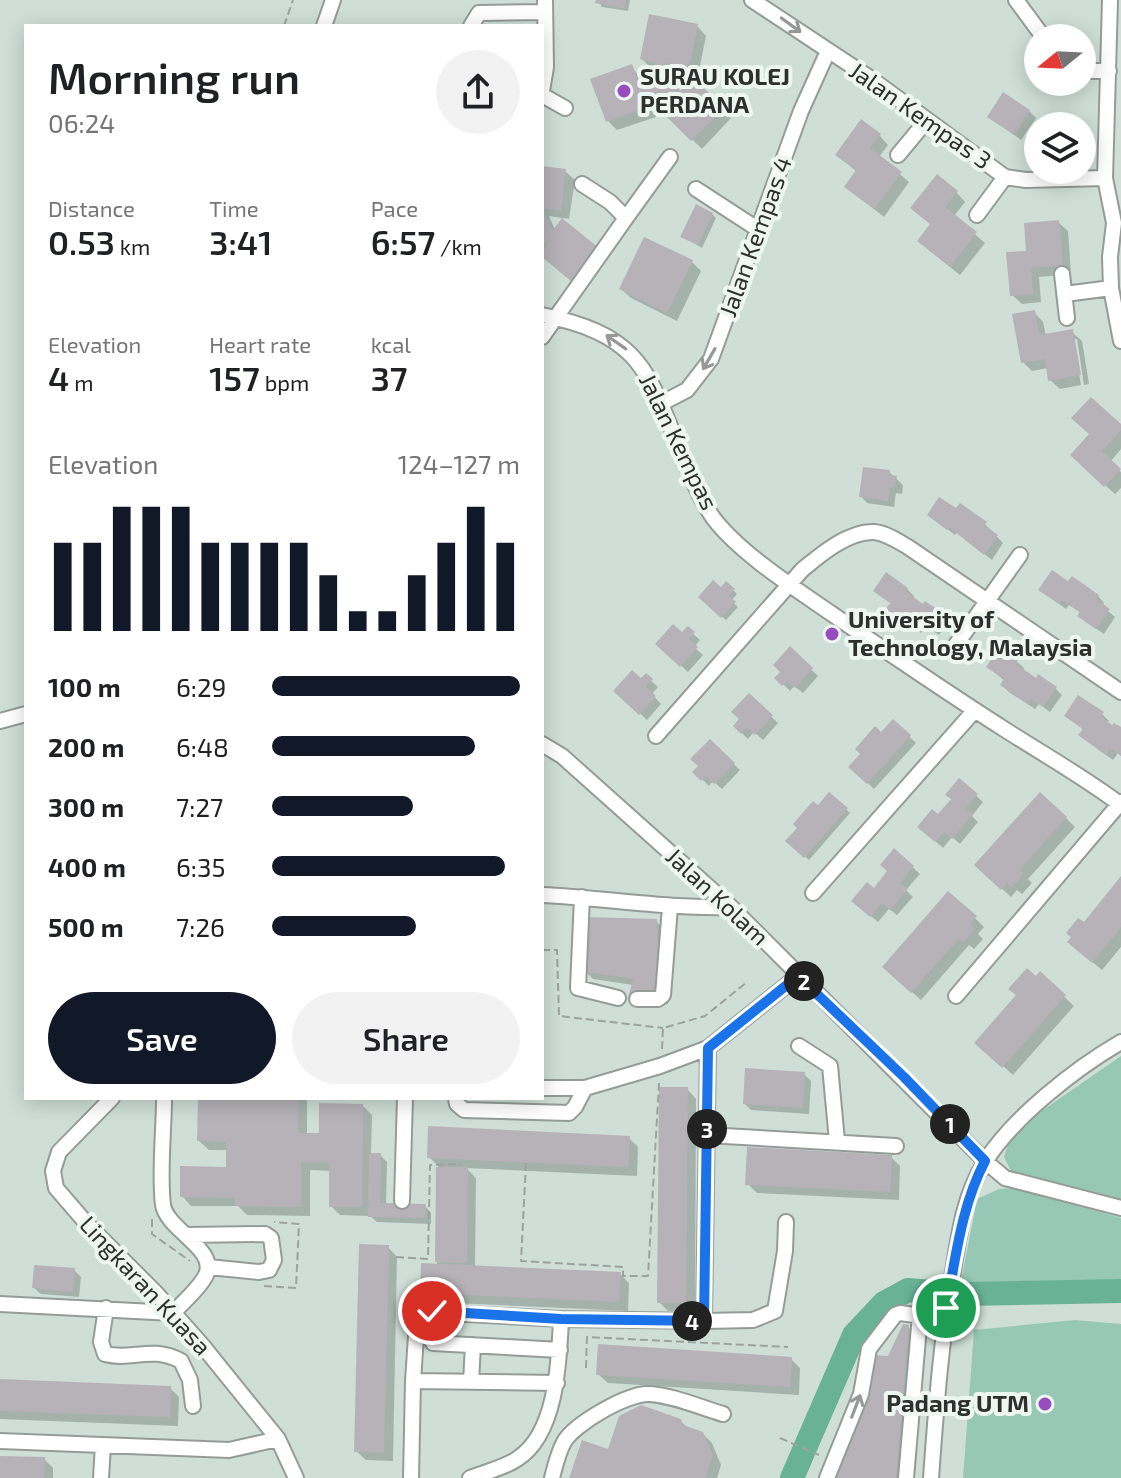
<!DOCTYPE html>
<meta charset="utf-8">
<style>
:root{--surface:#fff;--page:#f2f2f2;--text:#202124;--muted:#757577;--accent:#111827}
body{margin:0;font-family:"Exo 2",sans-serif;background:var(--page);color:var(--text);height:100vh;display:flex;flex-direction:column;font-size:30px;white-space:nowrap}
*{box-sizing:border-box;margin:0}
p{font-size:26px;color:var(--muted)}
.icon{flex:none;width:44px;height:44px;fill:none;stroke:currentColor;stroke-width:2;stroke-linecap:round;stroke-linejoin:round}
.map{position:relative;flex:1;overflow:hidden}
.panel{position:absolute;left:24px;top:24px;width:520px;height:1076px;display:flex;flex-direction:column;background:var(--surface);border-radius:0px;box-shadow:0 4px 20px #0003}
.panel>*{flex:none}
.needle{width:52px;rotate:252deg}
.buttons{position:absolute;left:1024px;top:24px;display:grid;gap:16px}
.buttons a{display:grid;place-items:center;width:72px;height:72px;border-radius:50%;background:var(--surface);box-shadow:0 4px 20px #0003;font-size:40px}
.pin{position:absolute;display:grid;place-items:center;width:68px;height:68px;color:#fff;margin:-34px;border:4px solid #fff;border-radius:50%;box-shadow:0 2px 8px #0007}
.km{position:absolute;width:40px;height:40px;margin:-20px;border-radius:50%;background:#222;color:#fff;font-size:22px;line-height:40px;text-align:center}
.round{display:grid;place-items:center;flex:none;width:84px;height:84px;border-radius:42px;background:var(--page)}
.head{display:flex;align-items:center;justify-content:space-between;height:136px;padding:0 24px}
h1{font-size:44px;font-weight:600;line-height:60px}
.metrics{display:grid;grid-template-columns:repeat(3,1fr);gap:12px;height:136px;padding:8px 24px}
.metrics div{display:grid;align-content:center}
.metrics b{font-size:34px;font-weight:600}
.metrics small{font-size:22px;font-weight:400}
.metrics p{font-size:22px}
.chart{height:224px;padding:16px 24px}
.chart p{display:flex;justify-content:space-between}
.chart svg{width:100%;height:144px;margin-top:8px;stroke:var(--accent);stroke-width:6}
.button{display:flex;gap:16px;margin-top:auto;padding:16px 24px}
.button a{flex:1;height:92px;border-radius:48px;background:var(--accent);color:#fff;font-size:32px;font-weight:600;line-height:92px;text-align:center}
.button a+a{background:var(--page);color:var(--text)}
ul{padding:0 24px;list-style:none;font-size:26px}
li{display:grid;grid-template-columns:128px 96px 1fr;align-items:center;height:60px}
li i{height:20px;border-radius:10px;background:var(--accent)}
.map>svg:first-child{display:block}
.built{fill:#cfdfd8;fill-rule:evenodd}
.green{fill:#97c8b5}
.shadow{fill:#0003}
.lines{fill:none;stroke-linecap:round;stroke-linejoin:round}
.river{stroke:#69b297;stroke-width:24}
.building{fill:#b6b2b8}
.minor-casing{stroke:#949c98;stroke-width:18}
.path{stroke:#9da2a0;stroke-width:2;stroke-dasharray:8 4;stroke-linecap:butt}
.minor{stroke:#fff;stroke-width:14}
.oneway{stroke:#969897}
.route-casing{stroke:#fff;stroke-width:16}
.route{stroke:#1a73e8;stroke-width:10}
.poi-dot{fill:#984dbf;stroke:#eef6f2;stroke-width:3}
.labels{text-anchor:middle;stroke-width:8;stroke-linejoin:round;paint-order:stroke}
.poi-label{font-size:24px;font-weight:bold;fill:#2d302f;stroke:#eef6f2;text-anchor:start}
.street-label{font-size:24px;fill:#2d302f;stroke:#eef6f2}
</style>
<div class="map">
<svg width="1121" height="1478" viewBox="0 0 1121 1478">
<rect width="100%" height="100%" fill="#e1e8e5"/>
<path class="built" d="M 0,0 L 1121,0 L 1121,1478 L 0,1478 ZM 26,26 L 542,26 L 542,1098 L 26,1098 ZM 1038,38 L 1082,38 L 1082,82 L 1038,82 ZM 1038,126 L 1082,126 L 1082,170 L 1038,170 Z"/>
<path class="green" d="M 1121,1056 L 1121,1202 L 1011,1171 L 1004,1157 L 1010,1138 L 1030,1119 Z
M 1013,1188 L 1121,1218 L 1121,1285 L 970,1289 L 961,1281 L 977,1199 L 999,1189 Z
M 1075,1320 L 1121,1324 L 1121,1478 L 963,1478 L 974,1330 Z"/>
<path class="shadow" d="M 598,0 L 630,0 L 628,11 L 602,7 Z
M 697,26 L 706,36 L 698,76 L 672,70 L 681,93 L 693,80 L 731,118 L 702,149 L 663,111 L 668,106 L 649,99 L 656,117 L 617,130 L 608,121 L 631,66 L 643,81 L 653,70 L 642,59 Z
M 1029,111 L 1036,118 L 1021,140 L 989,116 Z
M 879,135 L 888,145 L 879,157 L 909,182 L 884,217 L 846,187 L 857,172 L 837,155 Z
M 542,168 L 565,171 L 575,180 L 569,219 L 549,216 L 555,230 L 598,249 L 607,258 L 582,289 L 542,255 Z
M 956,192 L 965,202 L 954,216 L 985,243 L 960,275 L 929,250 L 932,225 L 922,217 Z
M 712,214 L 716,218 L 702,248 L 683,236 Z
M 1058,222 L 1068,231 L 1071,274 L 1039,277 L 1041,302 L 1022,304 L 1012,295 L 1029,253 Z
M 692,262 L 701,271 L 677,321 L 631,298 L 621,289 Z
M 1034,312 L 1043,322 L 1046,336 L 1072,332 L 1082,341 L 1089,384 L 1084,385 L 1077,339 L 1073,339 L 1081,385 L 1060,389 L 1050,380 L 1048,368 L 1032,371 L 1023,362 Z
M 1121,427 L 1121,449 L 1110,462 L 1121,472 L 1121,488 L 1115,494 L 1082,464 Z
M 889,472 L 903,485 L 902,494 L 896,493 L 894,507 L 867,503 L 861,496 Z
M 929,515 L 985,524 L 1003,543 L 992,560 L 957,532 L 955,535 Z
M 727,584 L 737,594 L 731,601 L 738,607 L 726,620 L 701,597 L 721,590 Z
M 1069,584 L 1098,596 L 1104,603 L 1102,606 L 1115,617 L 1104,634 L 1086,622 L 1081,613 L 1069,605 L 1066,609 L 1048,596 Z
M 907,589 L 914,596 L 912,599 L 923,607 L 926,603 L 949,621 L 939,635 L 926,626 L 921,633 L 895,615 L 892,604 Z
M 688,629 L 700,640 L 694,647 L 703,655 L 688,672 L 658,644 L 682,635 Z
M 790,649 L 818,676 L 803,693 L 794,686 L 790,691 L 777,678 L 782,672 Z
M 1017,662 L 1024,668 L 1022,671 L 1055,688 L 1062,695 L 1050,712 L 1039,704 L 1035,709 L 1009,692 L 1002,685 L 1005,681 L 988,667 Z
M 646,676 L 658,687 L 652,694 L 661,704 L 647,720 L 616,691 L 641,681 Z
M 749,696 L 778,723 L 763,740 L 754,732 L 748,739 L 735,726 L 741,719 Z
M 1102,714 L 1109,721 L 1107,724 L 1121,730 L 1121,756 L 1118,753 L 1113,760 L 1088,742 L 1084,730 L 1066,716 Z
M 893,721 L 916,743 L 874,789 L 851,767 Z
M 710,742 L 740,770 L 722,789 L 713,781 L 709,786 L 695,772 Z
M 960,781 L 983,802 L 972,816 L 978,822 L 960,844 L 952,837 L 943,848 L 926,833 L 953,800 Z
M 829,794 L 850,813 L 809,860 L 788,841 Z
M 1066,818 L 1075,827 L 1028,879 L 1032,883 L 1022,894 L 1017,890 L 1011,897 L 986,874 Z
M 895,851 L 920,874 L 906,890 L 913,897 L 897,915 L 889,909 L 878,922 L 860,907 L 890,872 Z
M 1121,879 L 1121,947 L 1102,970 L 1079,951 L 1084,925 Z
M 975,918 L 984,927 L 978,934 L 983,939 L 974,949 L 969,945 L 921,1000 L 894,976 Z
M 656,921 L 665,931 L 668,1004 L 640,1003 L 633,985 L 593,979 L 584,970 Z
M 1040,974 L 1074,1006 L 1013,1075 L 986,1051 L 1018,995 Z
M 804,1074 L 811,1081 L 809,1114 L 751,1110 L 745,1104 Z
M 687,1089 L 696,1099 L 695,1312 L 668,1311 L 659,1302 Z
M 229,1098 L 304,1098 L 307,1101 L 307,1135 L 321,1135 L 363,1106 L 372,1115 L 371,1155 L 380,1155 L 387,1162 L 386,1205 L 425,1206 L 431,1213 L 431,1224 L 377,1222 L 370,1216 L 340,1215 L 331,1206 L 331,1171 L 310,1170 L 310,1216 L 247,1215 L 238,1206 L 191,1206 L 182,1196 L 228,1169 L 228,1150 L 209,1150 L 199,1141 Z
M 629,1138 L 638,1147 L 637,1176 L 466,1168 L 476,1178 L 475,1267 L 620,1274 L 629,1283 L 628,1311 L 431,1302 L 422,1293 L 437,1265 L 438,1166 L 429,1157 Z
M 891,1157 L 900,1166 L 899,1200 L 757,1193 L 748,1184 Z
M 388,1247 L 397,1257 L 393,1461 L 366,1460 L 356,1451 Z
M 74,1270 L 81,1277 L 79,1297 L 41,1294 L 34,1288 Z
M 908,1327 L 917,1336 L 906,1478 L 834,1478 L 889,1358 Z
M 791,1359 L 800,1368 L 799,1395 L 608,1383 L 598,1374 Z
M 0,1381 L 170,1388 L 179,1397 L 178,1426 L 0,1419 Z
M 680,1421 L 688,1428 L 702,1433 L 712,1443 L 721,1465 L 717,1478 L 572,1478 Z
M 0,1458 L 44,1459 L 53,1468 L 53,1478 L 0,1478 Z"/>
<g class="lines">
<path class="river" d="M 968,1294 L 1121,1291
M 792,1478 L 854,1335 L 884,1303 L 908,1290 L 932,1292"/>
</g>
<path class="building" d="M 596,0 L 626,0 L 625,9 L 595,3 Z
M 649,14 L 698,24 L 689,68 L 665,63 L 677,94 L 693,77 L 724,108 L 691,141 L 661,111 L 670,101 L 642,92 L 648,107 L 606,122 L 590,79 L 632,64 L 639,83 L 656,63 L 640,59 Z
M 1003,92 L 1030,110 L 1014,135 L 987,117 Z
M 861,119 L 881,134 L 870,148 L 902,172 L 874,209 L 844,187 L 856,170 L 835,155 Z
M 542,166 L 566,169 L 561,211 L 542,208 L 552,231 L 562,218 L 599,248 L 572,282 L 542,257 L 542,251 L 549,242 L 542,243 Z
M 937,174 L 958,191 L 945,207 L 977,232 L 950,267 L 917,241 L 930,224 L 910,208 Z
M 696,204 L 713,213 L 698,245 L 680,237 Z
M 1059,220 L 1063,266 L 1031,268 L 1033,294 L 1010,296 L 1006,252 L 1026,251 L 1024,223 Z
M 644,237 L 693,260 L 667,313 L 619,289 Z
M 1035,310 L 1039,335 L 1073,329 L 1081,375 L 1048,381 L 1045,359 L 1021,363 L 1012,314 Z
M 1091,397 L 1121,424 L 1121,430 L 1102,451 L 1121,469 L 1104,487 L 1070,455 L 1089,434 L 1071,418 Z
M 863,467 L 890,470 L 889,475 L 897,476 L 895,488 L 890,487 L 888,501 L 859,497 Z
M 939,497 L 956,508 L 960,503 L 987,522 L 984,525 L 998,535 L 984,555 L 949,527 L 947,530 L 927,515 Z
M 1052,570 L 1068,581 L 1072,576 L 1099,595 L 1096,599 L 1110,609 L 1096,629 L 1077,616 L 1080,612 L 1062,600 L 1059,604 L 1038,590 Z
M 886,572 L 908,588 L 906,592 L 923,604 L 925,601 L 943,613 L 932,630 L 918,621 L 914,628 L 886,609 L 890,603 L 873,591 Z
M 713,580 L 721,587 L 726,581 L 735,589 L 729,596 L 736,602 L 721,618 L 698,597 Z
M 673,624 L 682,632 L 688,626 L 695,632 L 689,639 L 698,647 L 680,667 L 655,644 Z
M 790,646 L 813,668 L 795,688 L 787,681 L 782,686 L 774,678 L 780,672 L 773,665 Z
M 999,647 L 1018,660 L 1016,664 L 1036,678 L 1038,674 L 1057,687 L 1043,707 L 1031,699 L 1028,704 L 1000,685 L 1004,679 L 986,667 Z
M 632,670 L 641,678 L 646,673 L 653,679 L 646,687 L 656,696 L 639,715 L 613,691 Z
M 749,693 L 773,715 L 755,735 L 747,727 L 741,734 L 733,726 L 739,719 L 731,712 Z
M 1078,695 L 1104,712 L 1101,717 L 1112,725 L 1114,723 L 1121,727 L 1121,756 L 1110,748 L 1106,755 L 1078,735 L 1083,729 L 1064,716 Z
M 893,719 L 911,735 L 867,784 L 848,767 L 860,754 L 855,749 L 875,726 L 881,732 Z
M 710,739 L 735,763 L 714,784 L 705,776 L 701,781 L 692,772 L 698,766 L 690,759 Z
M 959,778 L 978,794 L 966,808 L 973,814 L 952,839 L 944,832 L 935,842 L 917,827 L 932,809 L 938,814 L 951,799 L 945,795 Z
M 829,792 L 848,808 L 804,858 L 785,841 L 797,828 L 793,824 L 813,801 L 818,805 Z
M 1040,792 L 1067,817 L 1020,869 L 1024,873 L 1012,887 L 1007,883 L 1001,890 L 974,865 Z
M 894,848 L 914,866 L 900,883 L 908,889 L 890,910 L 882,903 L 870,917 L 851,901 L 867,882 L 874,888 L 887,871 L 880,865 Z
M 1121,876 L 1121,927 L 1092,963 L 1067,942 L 1071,937 L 1066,933 L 1078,918 L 1084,922 Z
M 948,891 L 977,916 L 970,924 L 975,929 L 964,942 L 959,938 L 911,993 L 882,967 Z
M 585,917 L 657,919 L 660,995 L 629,995 L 633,979 L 582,971 Z
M 1027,968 L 1036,976 L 1040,971 L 1066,995 L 1002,1068 L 974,1043 L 1016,995 L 1008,989 Z
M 745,1068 L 805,1072 L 803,1108 L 743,1104 Z
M 659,1087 L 688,1087 L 686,1303 L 657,1303 Z
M 298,1098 L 298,1133 L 319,1133 L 319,1103 L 363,1104 L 362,1207 L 329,1207 L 329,1162 L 301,1162 L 301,1207 L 235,1206 L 235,1198 L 180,1197 L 180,1166 L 226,1167 L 226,1142 L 197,1141 L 198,1099 Z
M 428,1126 L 630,1136 L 628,1167 L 427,1158 Z
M 747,1147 L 892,1155 L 890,1192 L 745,1185 Z
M 369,1153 L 381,1153 L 380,1203 L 426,1204 L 425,1218 L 368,1217 Z
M 436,1167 L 468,1167 L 467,1263 L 435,1262 Z
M 359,1244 L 389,1245 L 384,1453 L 354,1452 Z
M 421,1263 L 621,1272 L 619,1302 L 420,1293 Z
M 34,1265 L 75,1268 L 73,1292 L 32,1288 Z
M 903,1324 L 909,1325 L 896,1478 L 832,1478 L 870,1395 L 873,1355 L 888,1356 Z
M 598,1344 L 792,1357 L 790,1387 L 596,1375 Z
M 0,1379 L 171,1386 L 170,1417 L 0,1411 Z
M 641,1405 L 681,1419 L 683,1425 L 703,1432 L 713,1455 L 705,1478 L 569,1478 L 582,1440 L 608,1449 L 619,1416 Z
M 0,1456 L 45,1457 L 44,1478 L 0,1478 Z"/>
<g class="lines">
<g class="minor-casing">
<path id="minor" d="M 752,0 L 870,78 L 1005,177 L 1026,180 L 1105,178
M 1016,0 L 1044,38
M 1110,0 L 1105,178 L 1114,223 L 1110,257 L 1111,288 L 1121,341
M 324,26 L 333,0
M 471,26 L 479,13 L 545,12
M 1082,71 L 1109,71
M 542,91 L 546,67 L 545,0
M 542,95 L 565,108
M 898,155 L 927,120
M 696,189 L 759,230
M 977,215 L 1005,177
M 626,218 L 670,157
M 1062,274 L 1067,318
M 1065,294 L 1111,288
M 542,315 C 652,337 648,381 689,471 C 696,488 704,505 714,519 C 741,554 796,589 832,614 C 889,653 946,692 1004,729 C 1043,754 1084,777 1121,805
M 542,337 L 626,218 L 610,202 L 582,184
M 660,404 L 687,390 L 711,359 L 801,111 L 828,51
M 955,646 L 1020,555
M 0,721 L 26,714
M 656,736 L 802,570 C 820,555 848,531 874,532 C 886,533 898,541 908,547 L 1121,692
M 542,744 L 562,756 L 731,907 L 985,1161 L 1005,1178 L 1121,1208
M 813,893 L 975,710
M 542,895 C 606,898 667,909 731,907
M 582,897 L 578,988 L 618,998
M 956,996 L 1121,802
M 637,999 L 658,999 L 663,995 L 670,907
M 799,1046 L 830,1066 L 837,1141
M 542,1088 L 585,1088 L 660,1066 L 708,1048 L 798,976
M 112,1098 L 59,1152 L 53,1171 L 56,1188 L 87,1224 L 155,1292 L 202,1345 L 278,1439 L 296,1478
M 456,1098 L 457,1104 L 464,1110 L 569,1113 L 575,1107 L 585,1088
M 707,1135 L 896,1146
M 402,1201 L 405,1098
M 186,1235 L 265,1234 L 271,1238 L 274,1260 L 269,1270 L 259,1272 L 209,1267
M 0,1304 L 173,1313 C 184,1301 199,1289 206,1275 C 218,1249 167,1230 163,1205 C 159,1173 164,1131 164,1098
M 106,1308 L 101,1342 L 105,1354 C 132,1361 151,1345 181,1361 L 190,1380 L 193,1406
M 704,1321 L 753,1320 L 775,1311 L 785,1251 L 786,1222
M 433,1343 L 560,1350
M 413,1381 L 417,1321 L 426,1312 L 561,1319
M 471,1382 L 473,1345
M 0,1441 L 229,1450 L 278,1439
M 101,1478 L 103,1445
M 411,1478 L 413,1381 L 557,1383
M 470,1478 C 485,1472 504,1468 517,1459 C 557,1434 559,1361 561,1319 L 704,1321 L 708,1048
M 552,1478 C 555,1466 558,1453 564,1442 C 574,1424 629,1392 650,1394 C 675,1396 699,1407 723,1414
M 827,1478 L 861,1394 L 869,1349 L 895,1315 L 900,1313 L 944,1319
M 906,1478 L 920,1315
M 931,1478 C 936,1409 941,1340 953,1272 C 959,1234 964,1195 985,1162 C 1012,1118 1076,1068 1121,1042"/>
</g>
<path class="path" d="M 284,26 L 293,0
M 542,950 L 557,950 L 559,1016 L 663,1028
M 662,1049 L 663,1028 L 705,1016 L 747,982
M 526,1163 L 521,1261 L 623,1267 L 623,1276 L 648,1276 L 659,1083
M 152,1219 L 152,1234 L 190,1261
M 396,1257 L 428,1259 L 430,1165 L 461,1164
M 264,1286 L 296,1288 L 299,1224 L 274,1222
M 586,1368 L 587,1337 L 788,1347
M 780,1438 L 819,1455"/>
<use href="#minor" class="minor"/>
</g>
<defs><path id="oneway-shaft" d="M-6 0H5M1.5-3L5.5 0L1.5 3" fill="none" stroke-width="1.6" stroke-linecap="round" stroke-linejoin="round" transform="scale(2)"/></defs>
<g class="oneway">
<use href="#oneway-shaft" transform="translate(791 25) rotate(36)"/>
<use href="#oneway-shaft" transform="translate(616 342) rotate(-145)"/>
<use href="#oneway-shaft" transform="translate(709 359) rotate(120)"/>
<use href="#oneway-shaft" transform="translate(856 1406) rotate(-69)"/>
</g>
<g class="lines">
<g class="route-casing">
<path id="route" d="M 432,1311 L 561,1319 L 704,1321 L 708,1048 L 798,976 L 904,1077 L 985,1161 C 961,1207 956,1257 946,1308"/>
</g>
<use href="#route" class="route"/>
</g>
<g class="poi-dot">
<circle cx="624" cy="91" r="8"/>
<circle cx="832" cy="634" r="8"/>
<circle cx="1045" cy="1404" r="8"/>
</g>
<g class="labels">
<g class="poi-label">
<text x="640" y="85">SURAU KOLEJ<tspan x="640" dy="28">PERDANA</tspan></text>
<text x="848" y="628">University of<tspan x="848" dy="28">Technology, Malaysia</tspan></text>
<text x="1029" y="1412" text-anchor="end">Padang UTM</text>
</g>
<g class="street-label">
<text transform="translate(920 116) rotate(35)" y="8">Jalan Kempas 3</text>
<text transform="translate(756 237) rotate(-70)" y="8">Jalan Kempas 4</text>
<text transform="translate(678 442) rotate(64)" y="8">Jalan Kempas</text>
<text transform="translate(717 897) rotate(43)" y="8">Jalan Kolam</text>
<text transform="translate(145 1286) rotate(47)" y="8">Lingkaran Kuasa</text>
</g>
</g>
</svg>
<div class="buttons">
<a><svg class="needle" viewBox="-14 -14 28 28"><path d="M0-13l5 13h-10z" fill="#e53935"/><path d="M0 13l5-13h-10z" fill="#757577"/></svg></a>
<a><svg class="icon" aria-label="layers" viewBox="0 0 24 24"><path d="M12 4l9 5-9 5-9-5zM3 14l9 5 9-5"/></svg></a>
</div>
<div class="pin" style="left:946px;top:1308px;background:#1e9e55"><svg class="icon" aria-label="arrive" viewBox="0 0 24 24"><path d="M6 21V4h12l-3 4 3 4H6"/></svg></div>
<div class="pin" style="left:432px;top:1311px;background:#d93025"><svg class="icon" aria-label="check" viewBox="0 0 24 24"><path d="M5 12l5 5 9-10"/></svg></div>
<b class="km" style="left:950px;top:1124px">1</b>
<b class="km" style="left:804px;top:981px">2</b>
<b class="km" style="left:707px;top:1129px">3</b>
<b class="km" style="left:692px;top:1321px">4</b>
<section class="panel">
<div class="head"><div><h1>Morning run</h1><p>06:24</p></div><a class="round"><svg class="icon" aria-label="share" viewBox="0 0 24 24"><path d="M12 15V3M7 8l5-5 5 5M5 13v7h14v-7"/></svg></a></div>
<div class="metrics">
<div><p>Distance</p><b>0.53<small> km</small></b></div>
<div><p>Time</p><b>3:41</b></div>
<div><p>Pace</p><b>6:57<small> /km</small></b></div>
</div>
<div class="metrics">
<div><p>Elevation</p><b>4<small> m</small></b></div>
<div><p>Heart rate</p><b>157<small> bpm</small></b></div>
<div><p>kcal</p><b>37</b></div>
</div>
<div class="chart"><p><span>Elevation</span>124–127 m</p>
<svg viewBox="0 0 160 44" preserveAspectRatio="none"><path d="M5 44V17M15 44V17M25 44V6M35 44V6M45 44V6M55 44V17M65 44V17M75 44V17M85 44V17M95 44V27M105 44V38M115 44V38M125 44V27M135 44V17M145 44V6M155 44V17"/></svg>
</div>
<ul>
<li><b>100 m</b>6:29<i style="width:100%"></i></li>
<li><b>200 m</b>6:48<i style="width:82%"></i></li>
<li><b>300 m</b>7:27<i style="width:57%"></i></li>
<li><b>400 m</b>6:35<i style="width:94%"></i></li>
<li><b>500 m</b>7:26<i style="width:58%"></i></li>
</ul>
<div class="button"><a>Save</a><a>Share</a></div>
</section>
</div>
